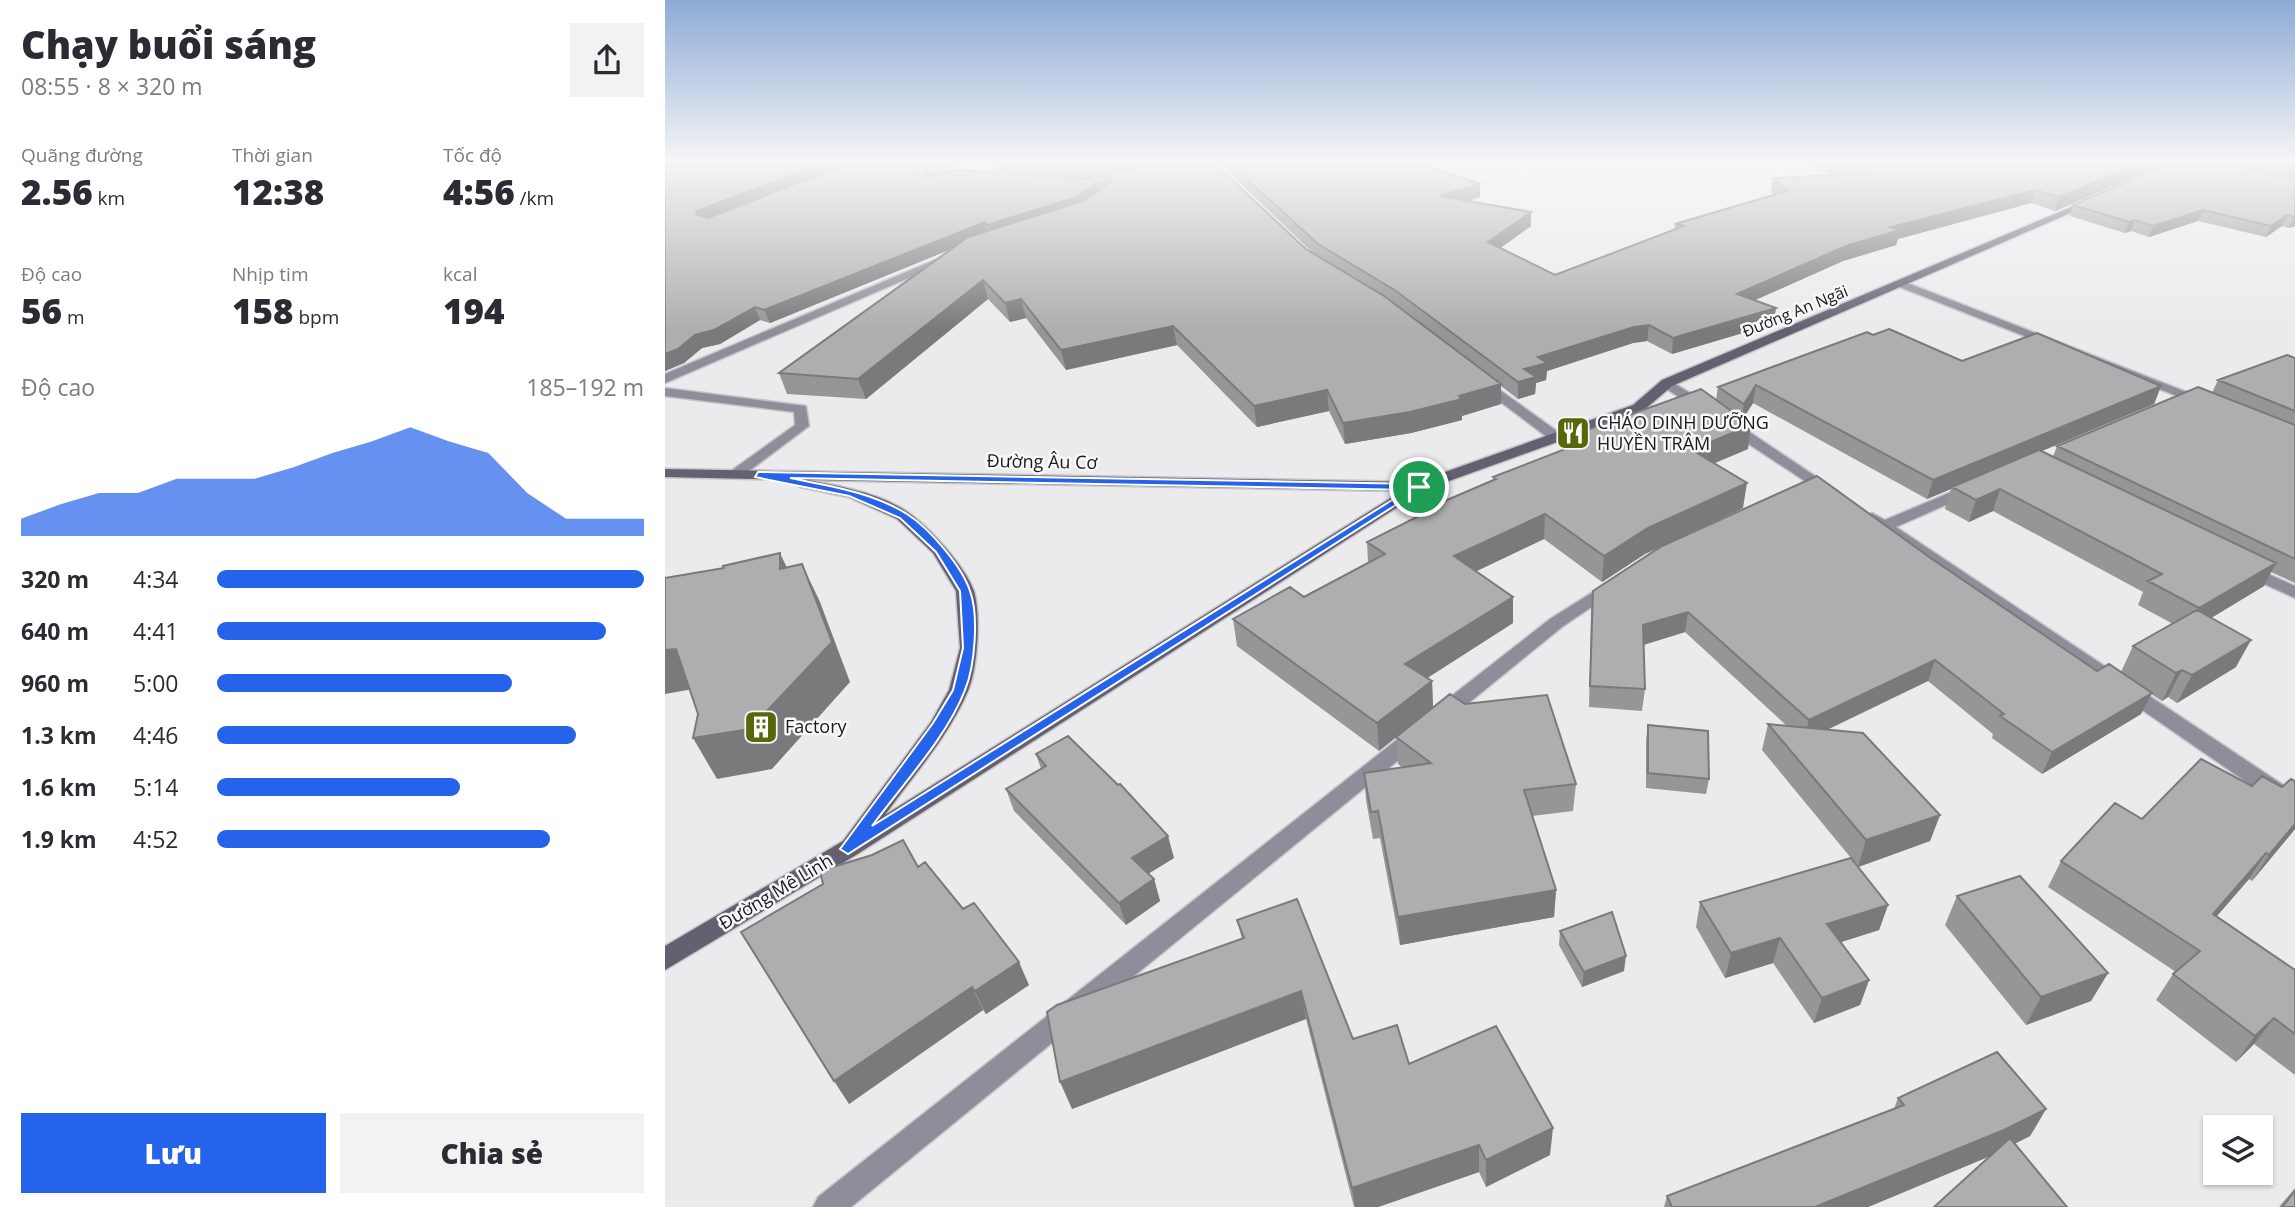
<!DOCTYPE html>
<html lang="vi">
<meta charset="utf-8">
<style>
:root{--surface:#fff;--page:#f2f2f3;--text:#2b2b33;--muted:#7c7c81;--accent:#2563eb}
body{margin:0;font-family:"Open Sans",sans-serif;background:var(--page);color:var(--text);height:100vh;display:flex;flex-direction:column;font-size:26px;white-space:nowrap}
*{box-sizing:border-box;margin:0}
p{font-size:23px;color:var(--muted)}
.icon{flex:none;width:38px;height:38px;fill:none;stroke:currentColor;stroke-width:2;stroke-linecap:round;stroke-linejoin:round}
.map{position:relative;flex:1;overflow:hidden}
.details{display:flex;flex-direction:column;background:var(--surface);width:665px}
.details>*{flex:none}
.buttons{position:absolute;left:1538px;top:1115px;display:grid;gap:14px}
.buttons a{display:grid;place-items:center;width:70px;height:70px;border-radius:0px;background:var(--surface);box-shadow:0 2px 5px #0004;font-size:35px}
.pin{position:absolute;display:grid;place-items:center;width:60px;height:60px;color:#fff;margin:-30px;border:4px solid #fff;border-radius:50%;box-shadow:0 2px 7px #0007}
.round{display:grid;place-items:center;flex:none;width:74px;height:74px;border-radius:0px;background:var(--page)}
.head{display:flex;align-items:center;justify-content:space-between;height:119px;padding:0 21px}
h1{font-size:38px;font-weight:800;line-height:52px}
.stats{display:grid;grid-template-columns:repeat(3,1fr);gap:10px;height:119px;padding:7px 21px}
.stats div{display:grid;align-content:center}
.stats b{font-size:35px;font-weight:800}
.stats small{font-size:19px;font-weight:400}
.stats p{font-size:19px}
.chart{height:196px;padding:14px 21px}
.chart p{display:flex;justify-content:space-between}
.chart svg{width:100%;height:126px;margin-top:7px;fill:var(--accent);opacity:.7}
.action{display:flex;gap:14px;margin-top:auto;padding:14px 21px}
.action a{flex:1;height:80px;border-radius:0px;background:var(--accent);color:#fff;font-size:28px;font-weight:800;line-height:80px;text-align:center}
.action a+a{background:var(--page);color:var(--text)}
ul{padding:0 21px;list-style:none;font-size:23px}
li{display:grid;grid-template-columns:112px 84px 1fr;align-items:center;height:52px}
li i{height:18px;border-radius:9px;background:var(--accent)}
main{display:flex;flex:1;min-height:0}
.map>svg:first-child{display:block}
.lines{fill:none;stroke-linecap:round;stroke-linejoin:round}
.service-casing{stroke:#c6c5c7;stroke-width:3}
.minor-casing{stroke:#c6c5c7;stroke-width:3}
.secondary-casing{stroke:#c6c5c7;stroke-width:3}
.service{fill:#908c99;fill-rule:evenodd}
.minor{fill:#908c99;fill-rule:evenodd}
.secondary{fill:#655f72;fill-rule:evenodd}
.wall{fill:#969597;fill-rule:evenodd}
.shaded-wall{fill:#7a797b}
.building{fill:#aeadb0;stroke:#7a797b;stroke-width:2}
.route{fill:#2563eb;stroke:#fff;stroke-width:2;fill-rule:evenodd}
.labels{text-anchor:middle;stroke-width:5;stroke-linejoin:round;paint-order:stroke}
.far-street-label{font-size:16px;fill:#1b1b1c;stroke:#f8f7fa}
.poi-label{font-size:18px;fill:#1b1b1c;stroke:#f8f7fa;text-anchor:start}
.street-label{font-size:18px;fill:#1b1b1c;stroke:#f8f7fa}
</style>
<main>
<section class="details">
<div class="head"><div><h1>Chạy buổi sáng</h1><p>08:55 · 8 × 320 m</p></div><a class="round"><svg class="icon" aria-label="share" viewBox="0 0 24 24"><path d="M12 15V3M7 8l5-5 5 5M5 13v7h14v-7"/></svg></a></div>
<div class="stats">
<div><p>Quãng đường</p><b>2.56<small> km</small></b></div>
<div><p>Thời gian</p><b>12:38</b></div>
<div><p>Tốc độ</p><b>4:56<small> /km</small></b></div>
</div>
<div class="stats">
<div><p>Độ cao</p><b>56<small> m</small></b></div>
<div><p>Nhịp tim</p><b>158<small> bpm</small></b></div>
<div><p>kcal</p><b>194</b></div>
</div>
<div class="chart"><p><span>Độ cao</span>185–192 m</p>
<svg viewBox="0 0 160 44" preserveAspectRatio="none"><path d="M0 44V38L10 33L20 29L30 29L40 24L50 24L60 24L70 20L80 15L90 11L100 6L110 11L120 15L130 29L140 38L150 38L160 38V44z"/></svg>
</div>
<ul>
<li><b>320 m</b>4:34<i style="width:100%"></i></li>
<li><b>640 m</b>4:41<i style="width:91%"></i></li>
<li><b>960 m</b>5:00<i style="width:69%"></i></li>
<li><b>1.3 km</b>4:46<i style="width:84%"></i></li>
<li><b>1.6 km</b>5:14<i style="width:57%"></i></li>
<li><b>1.9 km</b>4:52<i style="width:78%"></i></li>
</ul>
<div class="action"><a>Lưu</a><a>Chia sẻ</a></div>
</section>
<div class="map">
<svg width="1630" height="1207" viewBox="0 0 1630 1207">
<rect width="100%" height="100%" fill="#ebeaed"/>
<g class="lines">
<g class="service-casing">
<path id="service" d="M 286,253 L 290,254 L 290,258 L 0,383 L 0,374 Z
M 0,388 L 141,406 L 144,426 L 76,477 L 66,477 L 64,474 L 66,471 L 130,425 L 129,412 L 0,396 Z
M 947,580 L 953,581 L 956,585 L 953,589 L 897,627 L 784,719 L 770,719 L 767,714 L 770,709 L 885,619 Z
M 750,729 L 757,731 L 760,736 L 757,741 L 186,1207 L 148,1207 L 153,1197 L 743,731 Z"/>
</g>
<g class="minor-casing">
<path id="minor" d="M 126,161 L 196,165 L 200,168 L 196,171 L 162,170 Z
M 1516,161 L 1531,161 L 1559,168 L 1555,171 Z
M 235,168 L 304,172 L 309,175 L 304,178 L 238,173 Z
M 464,178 L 467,179 L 467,183 C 450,186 419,194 403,185 L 408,182 Z
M 1232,282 L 1240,282 L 1547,402 L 1540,406 L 1535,405 L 1232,286 Z
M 818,378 L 896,434 L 896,440 L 886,440 L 813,385 L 813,379 Z
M 1002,379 L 1045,405 L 1045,411 L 1035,411 L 997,386 L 997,380 Z
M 1066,422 L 1071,423 L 1174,492 L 1171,495 L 1161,495 L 1061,429 L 1061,423 Z
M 1303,485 L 1311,490 L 1308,493 L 1231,527 L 1630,793 L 1630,812 L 1622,810 L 1199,518 L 1207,513 L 1220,520 Z
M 1583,565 L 1630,586 L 1630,598 L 1577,574 L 1575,570 L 1577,566 Z"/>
</g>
<g class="secondary-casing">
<path id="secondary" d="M 1514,161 L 1524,161 L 1495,175 L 1488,173 Z
M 1425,199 L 1433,201 L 1007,386 L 978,411 L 759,490 L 191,855 L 0,970 L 0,946 L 178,841 L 266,722 L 284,690 L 295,648 L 291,591 L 268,553 L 232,519 L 183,497 L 135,487 L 132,484 L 138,480 L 0,477 L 0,469 L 752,482 L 968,405 L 997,380 ZM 144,480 L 737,491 L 220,815 C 248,776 284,736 303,691 C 313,668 316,614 309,591 C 300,566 265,528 244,513 C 216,493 177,487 144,480 Z"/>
</g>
<use href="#service" class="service"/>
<use href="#minor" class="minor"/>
<use href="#secondary" class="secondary"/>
</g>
<path class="wall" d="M 0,161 L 263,177 L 432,183 L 433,191 L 445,183 L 444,179 L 435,179 L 333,172 L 329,161 L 763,161 L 763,166 L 815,197 L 803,201 L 866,212 L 866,226 L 835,248 L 890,275 L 1009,230 L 1010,224 L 1109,195 L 1106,192 L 1108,178 L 1171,176 L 1134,161 L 1493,161 L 1490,168 L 1390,211 L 1366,203 L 1233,239 L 1231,245 L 1178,261 L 1090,300 L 1111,308 L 1108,324 L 1007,354 L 982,341 L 968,343 L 882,371 L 881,380 L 871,383 L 870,394 L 853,399 L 836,386 L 836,404 L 797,416 L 797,420 L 746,433 L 680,444 L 664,411 L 592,427 L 512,345 L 401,370 L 361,318 L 345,322 L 323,299 L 201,399 L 122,394 L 114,373 L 289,248 L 105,323 L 95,320 L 55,344 L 37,348 L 19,363 L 0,371 ZM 551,164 L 556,165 L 649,254 L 641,249 Z
M 158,161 L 299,161 L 283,169 Z
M 1538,161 L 1630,161 L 1630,226 L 1624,228 L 1617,226 L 1601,237 L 1533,221 L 1484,237 L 1466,231 L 1460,233 L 1405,216 L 1408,205 L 1526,167 Z
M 1208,335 L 1297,361 L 1496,386 L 1489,404 L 1376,451 L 1388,457 L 1392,446 L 1547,393 L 1553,380 L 1630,358 L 1630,583 L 1606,572 L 1599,586 L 1546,618 L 1571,667 L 1512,703 L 1503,697 L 1497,701 L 1486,694 L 1476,714 L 1377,774 L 1327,738 L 1328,734 L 1263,681 L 1162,730 L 1275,815 L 1265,841 L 1193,867 L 1223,905 L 1214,930 L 1176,942 L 1204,980 L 1195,1005 L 1149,1023 L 1108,963 L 1060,978 L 1031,927 L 1035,902 L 1186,858 L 1097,750 L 1103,724 L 1122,726 L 1020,632 L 978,645 L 980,689 L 977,711 L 924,707 L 926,611 L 928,591 L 1267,559 L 1432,671 L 1456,672 L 1468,646 L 1508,624 L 1473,605 L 1478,592 L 1328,511 L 1304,522 L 1280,509 L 1286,489 L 1262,499 L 1088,403 L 1078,419 L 1083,449 L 1049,463 L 1078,508 L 980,554 L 937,582 L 879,539 L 811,571 L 848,623 L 762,678 L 767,681 L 768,708 L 911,784 L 908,811 L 867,816 L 891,890 L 889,917 L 735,945 L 715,838 L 708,839 L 701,800 L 699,773 L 737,767 L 733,764 L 731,737 L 714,751 L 572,646 L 568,619 L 639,597 L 703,563 L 702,542 L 761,512 L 761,509 L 828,480 L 828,477 L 910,446 L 911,434 L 1051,400 L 1053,387 Z
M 983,725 L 1044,779 L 1041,794 L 981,788 L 981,740 Z
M 371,754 L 509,858 L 483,874 L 489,879 L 495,901 L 461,925 L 349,811 L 341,789 L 376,769 Z
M 1630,781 L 1630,829 L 1587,881 L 1584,879 L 1552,916 L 1630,970 L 1630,1075 L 1589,1044 L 1571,1062 L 1491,1000 L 1508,974 L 1511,972 L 1383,887 L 1396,861 L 1477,819 L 1587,786 L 1617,787 Z
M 253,867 L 364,985 L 321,1014 L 318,1010 L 184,1104 Z
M 1292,896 L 1443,973 L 1426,1001 L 1361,1025 L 1280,925 Z
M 572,920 L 688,1039 L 885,1155 L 821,1187 L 814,1172 L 713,1207 L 689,1207 L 641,1019 L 407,1109 L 577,939 Z
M 895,931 L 959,971 L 917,987 L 894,945 Z
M 1233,1098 L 1381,1109 L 1365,1136 L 1325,1156 L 1203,1207 L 999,1207 L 1002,1196 L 1229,1109 Z
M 1630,1188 L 1630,1207 L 1614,1207 Z"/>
<path class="shaded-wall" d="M 280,161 L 299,161 L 283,169 Z
M 467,161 L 515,161 L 453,178 L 450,165 Z
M 745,161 L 763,161 L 763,166 Z
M 1482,161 L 1493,161 L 1490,168 L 1390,211 L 1394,197 Z
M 161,162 L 165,173 L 37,223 L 31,214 L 32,211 Z
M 432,183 L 434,194 L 325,237 L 322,225 Z
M 815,184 L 815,197 L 775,209 L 775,196 Z
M 1370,190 L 1366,203 L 1233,239 L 1231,245 L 1178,261 L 1070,309 L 1072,294 L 1226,227 Z
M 1538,210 L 1533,221 L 1484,237 L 1488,226 Z
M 866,212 L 866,226 L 823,257 L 823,242 Z
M 1622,215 L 1617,226 L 1601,237 L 1606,226 Z
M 1629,217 L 1630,217 L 1630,226 L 1624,228 Z
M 1470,220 L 1466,231 L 1460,233 L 1464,222 Z
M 320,222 L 323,234 L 105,323 L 99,310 Z
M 318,280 L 323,299 L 201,399 L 193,379 Z
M 356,299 L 361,318 L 345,322 L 340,303 Z
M 90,307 L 95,320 L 55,344 L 37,348 L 19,363 L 0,371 L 0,354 L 30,335 Z
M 1111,308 L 1108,324 L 1007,354 L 1008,338 Z
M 984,325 L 982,341 L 968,343 L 882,371 L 881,380 L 871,383 L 870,394 L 853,399 L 853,382 L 859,369 L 873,357 L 969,327 Z
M 508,326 L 512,345 L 401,370 L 396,350 Z
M 836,384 L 836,404 L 797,416 L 797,420 L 746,433 L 680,444 L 678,423 L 794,396 Z
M 1091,385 L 1088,403 L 1076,422 L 1079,404 Z
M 1496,386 L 1489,404 L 1289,488 L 1287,487 L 1286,489 L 1262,499 L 1268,480 Z
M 662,390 L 664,411 L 592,427 L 589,406 Z
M 1086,425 L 1083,449 L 1024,474 L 1027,450 Z
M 1082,483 L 1078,508 L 980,554 L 937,582 L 939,556 L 983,528 Z
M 1335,489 L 1328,511 L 1304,522 L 1311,500 Z
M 880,514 L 879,539 L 789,582 L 789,556 Z
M 115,553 L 133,591 L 115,569 Z
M 1611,563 L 1599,586 L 1523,632 L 1534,608 Z
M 137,564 L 155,602 L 185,682 L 107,769 L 52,779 L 28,738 Z
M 848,597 L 848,623 L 742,691 L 740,664 Z
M 1023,612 L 1020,632 L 975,646 L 978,625 Z
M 1586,640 L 1571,667 L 1512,703 L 1527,675 Z
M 11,649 L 34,688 L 0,694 L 0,650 Z
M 1270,660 L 1263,681 L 1138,741 L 1144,720 Z
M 1517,670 L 1503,697 L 1497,701 L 1511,673 Z
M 767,681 L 768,708 L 714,751 L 712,723 Z
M 1487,693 L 1476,714 L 1377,774 L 1387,752 Z
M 1275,815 L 1265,841 L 1193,867 L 1201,840 Z
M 1630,824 L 1630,829 L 1587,881 L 1604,855 Z
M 503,836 L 509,858 L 473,880 L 467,858 Z
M 1601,853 L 1584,879 L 1532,939 L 1548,914 Z
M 489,879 L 495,901 L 461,925 L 454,903 Z
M 891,890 L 889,917 L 735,945 L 733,917 Z
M 1223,905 L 1214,930 L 1154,949 L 1162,924 Z
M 1115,938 L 1108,963 L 1060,978 L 1066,953 Z
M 961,956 L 959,971 L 917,987 L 919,972 Z
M 354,962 L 364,985 L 321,1014 L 310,991 Z
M 1443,973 L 1426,1001 L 1361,1025 L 1376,997 Z
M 1204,980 L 1195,1005 L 1149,1023 L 1157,998 Z
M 307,987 L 318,1010 L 184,1104 L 169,1081 Z
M 636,991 L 641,1019 L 407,1109 L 395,1082 Z
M 1609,1018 L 1589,1044 L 1571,1062 L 1590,1036 Z
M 1381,1109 L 1365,1136 L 1323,1157 L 1203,1207 L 1150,1207 Z
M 888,1128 L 885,1155 L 821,1187 L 821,1160 Z
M 814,1145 L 814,1172 L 713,1207 L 690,1207 L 687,1188 Z"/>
<path class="building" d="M 0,161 L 155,161 L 161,162 L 32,211 L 31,214 L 43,218 L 184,163 L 260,168 L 262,177 L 291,170 L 429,179 L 432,183 L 411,197 L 322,225 L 320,222 L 99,310 L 90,307 L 49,330 L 30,335 L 13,349 L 0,354 Z
M 345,161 L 467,161 L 450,165 L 432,166 Z
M 494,161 L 547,161 L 641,249 L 719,296 L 836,384 L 794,396 L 797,399 L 745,412 L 678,423 L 662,390 L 589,406 L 508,326 L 396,350 L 356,299 L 340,303 L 318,280 L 193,379 L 114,373 L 303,237 L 418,201 L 446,182 L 443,174 Z
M 562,161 L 746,161 L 815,184 L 775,196 L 866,212 L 823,242 L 890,275 L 1019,226 L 1010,224 L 1122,191 L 1108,178 L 1202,174 L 1168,161 L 1482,161 L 1394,197 L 1370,190 L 1226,227 L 1235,230 L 1181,246 L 1072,294 L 1111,308 L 1008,338 L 984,325 L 969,327 L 873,357 L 882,363 L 859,369 L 871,377 L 853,382 L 731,291 L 653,244 Z
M 1538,161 L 1549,161 L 1630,179 L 1630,217 L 1622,215 L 1606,226 L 1538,210 L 1488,226 L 1470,220 L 1464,222 L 1408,205 L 1508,162 L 1526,167 Z
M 1590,161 L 1630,161 L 1630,169 Z
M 1224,329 L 1297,361 L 1372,333 L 1496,386 L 1268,480 L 1091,385 L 1079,404 L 1053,387 L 1202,332 L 1208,335 Z
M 1622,355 L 1630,358 L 1630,411 L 1553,380 Z
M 1533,387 L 1630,425 L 1630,559 L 1392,446 Z
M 1036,389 L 1086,425 L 1027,450 L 1082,483 L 983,528 L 939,556 L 880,514 L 789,556 L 848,597 L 740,664 L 767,681 L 712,723 L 568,619 L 625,587 L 639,597 L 720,554 L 702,542 L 764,511 L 761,509 L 831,479 L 828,477 L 921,441 L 911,434 Z
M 1374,450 L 1611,563 L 1534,608 L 1483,581 L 1497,574 L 1335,489 L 1311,500 L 1287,487 Z
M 1152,476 L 1267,559 L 1432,671 L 1444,664 L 1487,693 L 1387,752 L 1335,716 L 1339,714 L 1270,660 L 1144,720 L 1023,612 L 978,625 L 980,689 L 925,686 L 928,591 L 997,546 Z
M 115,553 L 115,569 L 137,564 L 167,642 L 85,729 L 28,738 L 33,714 L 11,649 L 0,650 L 0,578 L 59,568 L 58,566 Z
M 1532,610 L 1586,640 L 1527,675 L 1517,670 L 1511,673 L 1468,646 Z
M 785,694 L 800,704 L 882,695 L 911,784 L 859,790 L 891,890 L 733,917 L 713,811 L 706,812 L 699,773 L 766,763 L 731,737 Z
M 1103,724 L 1198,733 L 1275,815 L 1201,840 Z
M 983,725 L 1043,731 L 1044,779 L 983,773 Z
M 403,736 L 453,785 L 455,784 L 503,836 L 467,858 L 489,879 L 454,903 L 341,789 L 381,766 L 371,754 Z
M 1536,759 L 1587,786 L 1597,776 L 1617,787 L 1626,779 L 1630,781 L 1630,824 L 1604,855 L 1601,853 L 1548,914 L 1630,970 L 1630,1034 L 1609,1018 L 1590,1036 L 1508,974 L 1535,951 L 1396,861 L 1450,803 L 1477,819 Z
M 238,840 L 253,867 L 260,862 L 298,909 L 309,903 L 354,962 L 310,991 L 307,987 L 169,1081 L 76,932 L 158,884 L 155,871 L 207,855 Z
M 1186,858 L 1223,905 L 1162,924 L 1204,980 L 1157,998 L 1115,938 L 1066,953 L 1035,902 Z
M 1355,876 L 1443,973 L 1376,997 L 1292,896 Z
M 632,899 L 688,1039 L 732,1025 L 744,1064 L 831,1026 L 888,1128 L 821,1160 L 814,1145 L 687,1188 L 636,991 L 395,1082 L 382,1012 L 392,1005 L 579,938 L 572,920 Z
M 947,912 L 961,956 L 919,972 L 895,931 Z
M 1332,1052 L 1381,1109 L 1339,1130 L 1150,1207 L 1007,1207 L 1002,1196 L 1239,1105 L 1233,1098 Z
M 1345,1138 L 1402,1207 L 1269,1207 Z
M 1630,1191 L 1630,1207 L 1617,1207 Z"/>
<linearGradient id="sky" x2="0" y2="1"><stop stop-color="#8daad5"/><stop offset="0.49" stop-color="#f6f6f7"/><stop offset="1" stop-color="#f6f6f7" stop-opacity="0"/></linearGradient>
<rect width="1630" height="330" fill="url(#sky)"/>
<path class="route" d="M 93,472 L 754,484 L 759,487 L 183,854 L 175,849 L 178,845 L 268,723 L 288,690 L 298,648 L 295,591 L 271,552 L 235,518 L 184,496 L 90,477 ZM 125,478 L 743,490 L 207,826 C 237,785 282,737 300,690 C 310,666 314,615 305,591 C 297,566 264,528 242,514 C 207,492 164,486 125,478 Z"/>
<defs>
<g id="restaurant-square" transform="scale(1.75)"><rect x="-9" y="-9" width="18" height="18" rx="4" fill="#58660c" stroke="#f8f7fa"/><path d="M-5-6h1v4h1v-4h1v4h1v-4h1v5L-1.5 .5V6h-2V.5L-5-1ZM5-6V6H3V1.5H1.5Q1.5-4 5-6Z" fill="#fff"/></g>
<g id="building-square" transform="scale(1.75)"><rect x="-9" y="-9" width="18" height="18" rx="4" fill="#58660c" stroke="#f8f7fa"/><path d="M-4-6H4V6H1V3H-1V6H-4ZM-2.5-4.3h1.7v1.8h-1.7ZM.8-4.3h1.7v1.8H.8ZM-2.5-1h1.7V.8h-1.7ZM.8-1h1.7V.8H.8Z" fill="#fff"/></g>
</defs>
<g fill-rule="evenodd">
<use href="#restaurant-square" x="908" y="433"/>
<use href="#building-square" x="96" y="727"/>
</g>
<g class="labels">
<g class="far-street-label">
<text transform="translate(1130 311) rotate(-22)" y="6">Đường An Ngãi</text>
</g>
<g class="poi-label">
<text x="932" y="429">CHÁO DINH DƯỠNG<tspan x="932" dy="21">HUYỀN TRÂM</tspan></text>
<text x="120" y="733">Factory</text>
</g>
<g class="street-label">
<text transform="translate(377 462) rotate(1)" y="6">Đường Âu Cơ</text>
<text transform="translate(111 892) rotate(-31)" y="6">Đường Mê Linh</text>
</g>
</g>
</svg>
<div class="buttons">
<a><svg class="icon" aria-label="layers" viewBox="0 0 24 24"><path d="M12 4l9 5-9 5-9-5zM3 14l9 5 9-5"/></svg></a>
</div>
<div class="pin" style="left:754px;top:487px;background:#1e9e55"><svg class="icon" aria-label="arrive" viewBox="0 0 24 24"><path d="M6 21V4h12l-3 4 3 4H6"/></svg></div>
</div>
</main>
